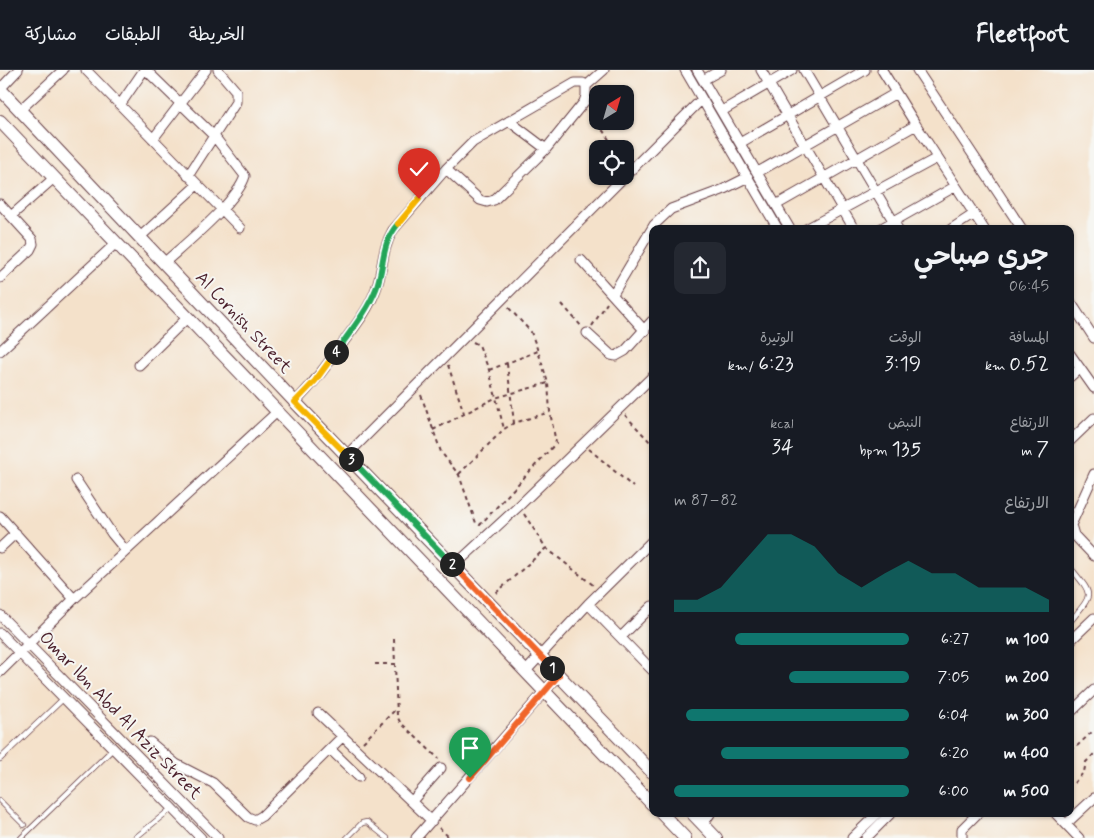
<!DOCTYPE html>
<html lang="ar">
<meta charset="utf-8">
<style>
:root{--surface:#171b24;--page:#242831;--text:#f1f3f6;--muted:#9ea1a6;--line:#363941;--accent:#0f766e}
body{margin:0;font-family:Mynerve,"Playpen Sans Arabic",sans-serif;background:var(--page);color:var(--text);direction:rtl;height:100vh;display:flex;flex-direction:column;font-size:19px;white-space:nowrap}
*{box-sizing:border-box;margin:0}
p{font-size:16px;color:var(--muted)}
.icon{flex:none;width:28px;height:28px;fill:none;stroke:currentColor;stroke-width:2;stroke-linecap:round;stroke-linejoin:round}
.map{position:relative;flex:1;overflow:hidden;direction:ltr}
.details{position:absolute;left:649px;top:155px;width:425px;height:592px;display:flex;flex-direction:column;background:var(--surface);border-radius:10px;box-shadow:0 1px 4px #0004;direction:rtl}
.details>*{flex:none}
.needle{width:32px;rotate:37deg}
.tools{position:absolute;left:589px;top:15px;display:grid;gap:10px}
.tools a{display:grid;place-items:center;width:45px;height:45px;border-radius:10px;background:var(--surface);box-shadow:0 1px 4px #0004;font-size:25px}
.pin{position:absolute;display:grid;place-items:center;width:42px;height:42px;color:#fff;margin:-51px -21px;border-radius:50% 50% 50% 0;rotate:-45deg;box-shadow:0 0 5px #0007}
.pin .icon{rotate:45deg}
.km{position:absolute;width:25px;height:25px;margin:-12px;border-radius:50%;background:#222;color:#fff;font-size:14px;line-height:25px;text-align:center}
.round{display:grid;place-items:center;flex:none;width:52px;height:52px;border-radius:10px;background:var(--page)}
.head{display:flex;align-items:center;justify-content:space-between;height:85px;padding:0 25px}
h1{font-size:28px;font-weight:600;line-height:38px}
.stats{display:grid;grid-template-columns:repeat(3,1fr);gap:8px;height:85px;padding:5px 25px}
.stats div{display:grid;align-content:center}
.stats b{font-size:21px;font-weight:600}
.stats small{font-size:14px;font-weight:400}
.stats p{font-size:14px}
.chart{height:140px;padding:10px 25px}
.chart p{display:flex;justify-content:space-between}
.chart svg{width:100%;height:90px;margin-top:5px;fill:var(--accent);opacity:.7}
ul{padding:0 25px;list-style:none;font-size:16px}
li{display:grid;grid-template-columns:80px 60px 1fr;align-items:center;height:38px}
li i{height:12px;border-radius:6px;background:var(--accent)}
header{display:flex;align-items:center;gap:30px;box-sizing:border-box;height:70px;padding:0 25px;background:var(--surface);border-bottom:1px solid var(--line)}
header strong{font-size:24px}
nav{display:flex;gap:28px;margin-inline-start:auto;font-size:18px}
.map>svg:first-child{display:block}
.lines{fill:none;stroke-linecap:round;stroke-linejoin:round}
.lane-casing{stroke:#643c43;stroke-width:6}
.street-casing{stroke:#643c43;stroke-width:11}
.secondary-casing{stroke:#643c43;stroke-width:14}
.path{stroke:#643c43;stroke-width:2;stroke-dasharray:4 4;stroke-linecap:butt}
.lane{stroke:#fff;stroke-width:4.5}
.street{stroke:#fff;stroke-width:9}
.secondary{stroke:#fff;stroke-width:12}
.split-1-casing{stroke:#fff;stroke-width:10}
.split-2-casing{stroke:#fff;stroke-width:10}
.split-3-casing{stroke:#fff;stroke-width:10}
.split-4-casing{stroke:#fff;stroke-width:10}
.split-5-casing{stroke:#fff;stroke-width:10}
.split-6-casing{stroke:#fff;stroke-width:10}
.split-1{stroke:#f0652b;stroke-width:6}
.split-2{stroke:#f0652b;stroke-width:6}
.split-3{stroke:#22a559;stroke-width:6}
.split-4{stroke:#f5b400;stroke-width:6}
.split-5{stroke:#22a559;stroke-width:6}
.split-6{stroke:#f5b400;stroke-width:6}
.labels{text-anchor:middle;stroke-width:4;stroke-linejoin:round;paint-order:stroke}
.street-label{font-size:18px;fill:#4a1f2b;stroke:#f6f6f2}
</style>
<header>
<strong>Fleetfoot</strong>
<nav><a>الخريطة</a><a>الطبقات</a><a>مشاركة</a></nav>
</header>
<div class="map">
<svg width="1094" height="768" viewBox="0 0 1094 768">
<rect width="100%" height="100%" fill="#f6f6f2"/>
<filter id="ink" filterUnits="userSpaceOnUse"><feTurbulence type="fractalNoise" baseFrequency=".02" numOctaves="2"/><feDisplacementMap in="SourceGraphic" scale="10" xChannelSelector="R" yChannelSelector="G"/><feConvolveMatrix kernelMatrix="1 2 1 2 8 2 1 2 1" color-interpolation-filters="sRGB"/></filter>
<filter id="wash" filterUnits="userSpaceOnUse"><feTurbulence type="fractalNoise" baseFrequency=".0096" numOctaves="4" result="noise"/><feDisplacementMap in="SourceGraphic" scale="20" xChannelSelector="R" yChannelSelector="G"/><feGaussianBlur stdDeviation="1.12" result="paint"/><feColorMatrix in="noise" values="0 0 0 0 0 0 0 0 0 0 0 0 0 0 0 0 0 1.4 0 .05"/><feComposite in="paint" operator="in"/></filter>
<g filter="url(#wash)">
<rect width="100%" height="100%" fill="#f4e1ca"/>
</g>
<g filter="url(#ink)">
<g class="lines">
<g class="lane-casing">
<path id="lane" d="M 1070,497 C 1094,527 1094,522 1070,552
M 0,689 L 64,628
M 0,731 L 24,755
M 21,768 L 113,679
M 135,768 L 172,738
M 347,768 L 362,753 L 367,752 L 387,768"/>
</g>
<g class="street-casing">
<path id="street" d="M 86,0 L 240,158
M 146,0 L 214,66 L 245,106 C 238,131 185,174 164,193
M 685,0 L 778,159
M 697,0 L 790,159
M 761,0 L 854,159
M 804,0 L 898,159
M 882,0 L 916,55 L 984,159
M 917,0 L 1022,159
M 703,10 L 721,0
M 586,16 L 604,0
M 0,19 L 18,0
M 120,35 L 144,0
M 20,40 L 63,0
M 722,41 L 792,0
M 509,51 L 546,79
M 153,69 L 206,0
M 740,73 L 865,0
M 758,102 L 896,23
M 188,106 L 236,32 L 236,21 L 218,0
M 625,106 L 702,29
M 0,134 L 32,169 L 33,174 L 30,180 L 0,208
M 776,135 L 916,55
M 11,146 L 54,108
M 806,159 L 937,88
M 880,159 L 956,116
M 951,159 L 974,144
M 140,167 L 197,115
M 581,190 L 645,261
M 613,224 L 654,155 L 671,139 L 722,120 L 748,107
M 1070,231 L 1094,268
M 587,263 L 611,285 L 616,286 L 625,281 L 652,251
M 0,281 L 116,173
M 1070,284 L 1094,318
M 139,295 L 187,248
M 1070,307 L 1080,298
M 295,332 C 311,317 324,299 337,281 C 351,261 368,242 376,219 C 384,197 381,181 393,160 L 446,99 L 480,130 L 487,132 L 494,130 L 546,79 L 584,32 L 586,26 L 586,16 L 583,13 L 575,13 L 473,72 L 446,99
M 1070,371 L 1094,348
M 347,385 L 625,106
M 1094,404 L 1071,455 L 1074,465 L 1094,486
M 76,410 L 112,464 L 126,481
M 0,446 L 74,529
M 0,478 L 16,463
M 454,496 L 519,436 L 652,307
M 588,534 L 652,600
M 0,545 L 218,768
M 0,563 L 201,768
M 621,567 L 652,536
M 1070,571 L 1094,548
M 526,601 L 588,534 L 652,471
M 0,602 L 74,529 L 277,342
M 318,643 L 432,751
M 1070,643 L 1094,620
M 150,672 L 176,694 L 213,713 L 248,747 L 255,750 L 262,746 L 343,666
M 330,679 L 359,707
M 412,731 L 441,698
M 1056,744 L 1079,768
M 703,754 L 710,744
M 1066,754 L 1094,728
M 416,768 L 559,605
M 852,768 L 877,744
M 866,768 L 890,744
M 962,768 L 962,759 L 977,744"/>
</g>
<g class="secondary-casing">
<path id="secondary" d="M 0,19 L 295,332 L 652,702
M 0,51 L 652,734
M 662,744 L 685,768
M 693,744 L 716,768"/>
</g>
<path class="path" d="M 589,40 L 612,74
M 562,234 L 582,257
M 592,256 L 607,233
M 473,272 L 479,275 L 489,300 L 504,359
M 507,294 L 514,353
M 448,295 L 464,343
M 489,300 L 538,281
M 421,325 L 441,382 L 459,405 L 476,453 L 480,455 L 556,373 L 550,342 L 548,313 L 538,281 L 531,262 L 508,237
M 625,345 L 652,374
M 433,360 L 495,328 L 548,313
M 589,379 L 633,417
M 459,404 L 504,359 L 514,353 L 550,342
M 524,444 L 546,478 L 593,515
M 496,523 L 546,478
M 394,569 L 397,646 L 400,652 L 439,689
M 375,594 L 395,594
M 363,672 L 395,640
M 1070,680 L 1076,677 L 1094,660
M 1074,713 L 1084,702 L 1086,692 L 1094,684
M 439,758 L 450,768"/>
<use href="#lane" class="lane"/>
<use href="#street" class="street"/>
<use href="#secondary" class="secondary"/>
</g>
</g>
<g class="lines" filter="url(#ink)">
<g class="split-1-casing">
<path id="split-1" d="M 470,708 L 559,605 L 552,598"/>
</g>
<g class="split-2-casing">
<path id="split-2" d="M 452,494 L 552,598"/>
</g>
<g class="split-3-casing">
<path id="split-3" d="M 351,389 L 452,494"/>
</g>
<g class="split-4-casing">
<path id="split-4" d="M 336,282 L 315,311 L 295,332 L 351,389"/>
</g>
<g class="split-5-casing">
<path id="split-5" d="M 336,282 C 350,262 367,242 376,219 C 385,196 380,175 398,154"/>
</g>
<g class="split-6-casing">
<path id="split-6" d="M 398,154 L 419,129"/>
</g>
<use href="#split-1" class="split-1"/>
<use href="#split-2" class="split-2"/>
<use href="#split-3" class="split-3"/>
<use href="#split-4" class="split-4"/>
<use href="#split-5" class="split-5"/>
<use href="#split-6" class="split-6"/>
</g>
<g class="labels">
<g class="street-label">
<text transform="translate(244 252) rotate(47)" y="6">Al Cornish Street</text>
<text transform="translate(121 645) rotate(46)" y="6">Omar Ibn Abd Al Aziz Street</text>
</g>
</g>
</svg>
<div class="tools">
<a><svg class="needle" viewBox="-14 -14 28 28"><path d="M0-13l5 13h-10z" fill="#e53935"/><path d="M0 13l5-13h-10z" fill="#9ea1a6"/></svg></a>
<a><svg class="icon" aria-label="locate" viewBox="0 0 24 24"><circle cx="12" cy="12" r="6"/><path d="M12 2v4M12 18v4M2 12h4M18 12h4"/></svg></a>
</div>
<div class="pin" style="left:470px;top:708px;background:#1e9e55"><svg class="icon" aria-label="arrive" viewBox="0 0 24 24"><path d="M6 21V4h12l-3 4 3 4H6"/></svg></div>
<div class="pin" style="left:419px;top:129px;background:#d93025"><svg class="icon" aria-label="check" viewBox="0 0 24 24"><path d="M5 12l5 5 9-10"/></svg></div>
<b class="km" style="left:552px;top:598px">1</b>
<b class="km" style="left:452px;top:494px">2</b>
<b class="km" style="left:351px;top:389px">3</b>
<b class="km" style="left:336px;top:282px">4</b>
<section class="details">
<div class="head"><div><h1>جري صباحي</h1><p>06:45</p></div><a class="round"><svg class="icon" aria-label="share" viewBox="0 0 24 24"><path d="M12 15V3M7 8l5-5 5 5M5 13v7h14v-7"/></svg></a></div>
<div class="stats">
<div><p>المسافة</p><b>0.52<small> km</small></b></div>
<div><p>الوقت</p><b>3:19</b></div>
<div><p>الوتيرة</p><b>6:23<small> /km</small></b></div>
</div>
<div class="stats">
<div><p>الارتفاع</p><b>7<small> m</small></b></div>
<div><p>النبض</p><b>135<small> bpm</small></b></div>
<div><p>kcal</p><b>34</b></div>
</div>
<div class="chart"><p><span>الارتفاع</span>82–87 m</p>
<svg viewBox="0 0 160 44" preserveAspectRatio="none"><path d="M0 44V38L10 38L20 32L30 19L40 6L50 6L60 12L70 25L80 32L90 25L100 19L110 25L120 25L130 32L140 32L150 32L160 38V44z"/></svg>
</div>
<ul>
<li><b>100 m</b>6:27<i style="width:74%"></i></li>
<li><b>200 m</b>7:05<i style="width:51%"></i></li>
<li><b>300 m</b>6:04<i style="width:95%"></i></li>
<li><b>400 m</b>6:20<i style="width:80%"></i></li>
<li><b>500 m</b>6:00<i style="width:100%"></i></li>
</ul>
</section>
</div>
